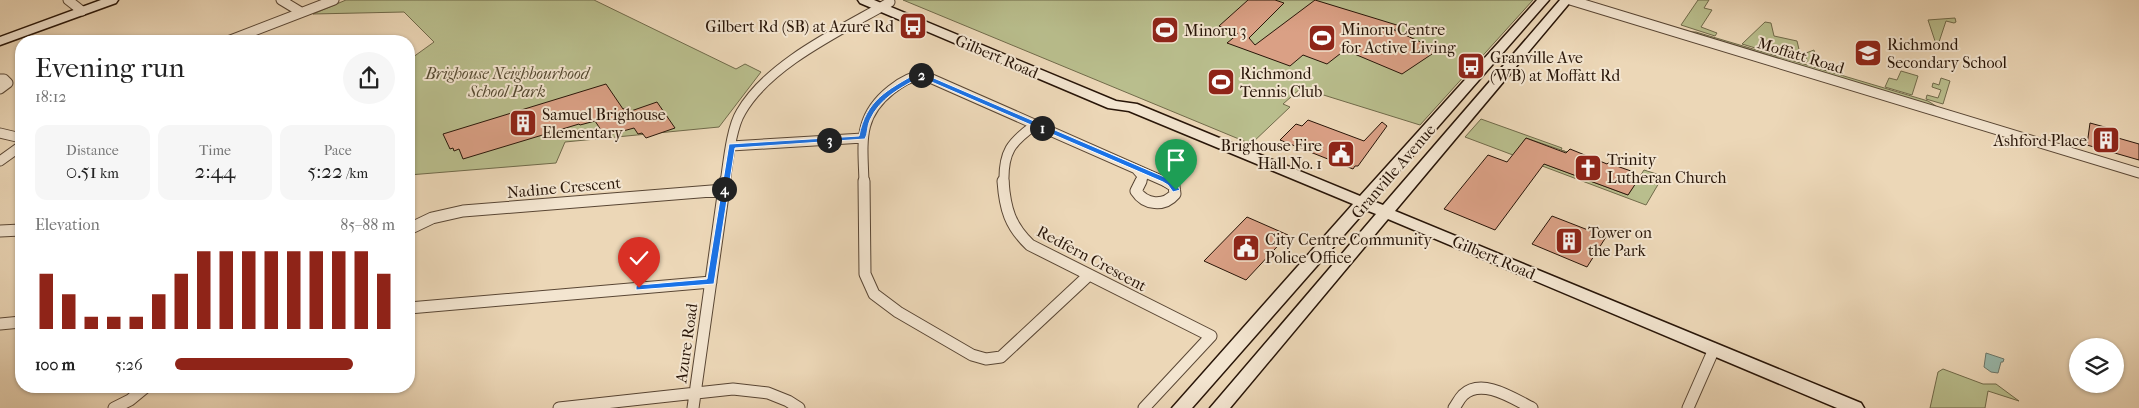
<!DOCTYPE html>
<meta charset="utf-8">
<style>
:root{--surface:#fff;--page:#f6f6f6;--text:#222;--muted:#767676;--accent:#8f2418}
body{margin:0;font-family:"IM FELL French Canon",serif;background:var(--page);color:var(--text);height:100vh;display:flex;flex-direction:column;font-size:19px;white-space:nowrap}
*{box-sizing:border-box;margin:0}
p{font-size:16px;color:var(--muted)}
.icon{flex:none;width:28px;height:28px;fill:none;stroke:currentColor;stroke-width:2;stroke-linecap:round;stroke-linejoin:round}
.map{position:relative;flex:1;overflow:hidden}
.sheet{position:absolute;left:15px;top:35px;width:400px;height:358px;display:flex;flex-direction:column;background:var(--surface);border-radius:20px;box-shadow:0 1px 4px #0004}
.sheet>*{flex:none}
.fabs{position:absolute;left:2069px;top:338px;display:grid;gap:10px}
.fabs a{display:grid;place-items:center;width:55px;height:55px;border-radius:50%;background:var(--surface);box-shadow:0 1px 4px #0004;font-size:25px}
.pin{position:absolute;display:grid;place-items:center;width:42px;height:42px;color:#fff;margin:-51px -21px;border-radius:50% 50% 50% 0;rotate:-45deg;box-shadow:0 0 5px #0007}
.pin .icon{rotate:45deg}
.km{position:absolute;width:25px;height:25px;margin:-12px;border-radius:50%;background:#222;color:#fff;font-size:14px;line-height:25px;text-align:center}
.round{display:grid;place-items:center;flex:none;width:52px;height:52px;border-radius:26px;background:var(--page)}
.summary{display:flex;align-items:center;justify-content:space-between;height:85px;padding:0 20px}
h1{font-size:28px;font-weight:600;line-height:38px}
.figures{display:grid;grid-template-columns:repeat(3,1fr);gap:8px;height:85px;padding:5px 20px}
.figures div{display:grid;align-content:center;border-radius:12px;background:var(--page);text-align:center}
.figures b{font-size:21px;font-weight:600}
.figures small{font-size:14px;font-weight:400}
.figures p{font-size:14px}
.chart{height:140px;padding:10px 20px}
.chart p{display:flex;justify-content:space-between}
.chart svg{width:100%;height:90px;margin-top:5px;stroke:var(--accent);stroke-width:6}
ul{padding:0 20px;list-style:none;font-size:16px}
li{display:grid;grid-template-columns:80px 60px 1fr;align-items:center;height:38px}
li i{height:12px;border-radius:6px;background:var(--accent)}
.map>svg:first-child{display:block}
.green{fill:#b9be8d;stroke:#706a4a}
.water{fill:#99baad;stroke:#6c786b}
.building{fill:#daa085;stroke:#281508}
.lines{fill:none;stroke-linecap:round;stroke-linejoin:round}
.street-far1-casing{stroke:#594634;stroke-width:11}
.street-casing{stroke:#594634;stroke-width:13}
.secondary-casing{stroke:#281508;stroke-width:3}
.street-far1{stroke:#f3e5d0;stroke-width:9}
.street{stroke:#f3e5d0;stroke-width:11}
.secondary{fill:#f3e5d0;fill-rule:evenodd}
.route{fill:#1a73e8;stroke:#fff}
.labels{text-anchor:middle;stroke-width:4;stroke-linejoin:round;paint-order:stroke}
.poi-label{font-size:16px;fill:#281508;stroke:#f3e5d0;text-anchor:start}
.street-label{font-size:16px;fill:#281508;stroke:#f3e5d0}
.park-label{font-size:16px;font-style:italic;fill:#544830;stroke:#f3e5d0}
</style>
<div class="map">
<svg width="2139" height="408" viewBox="0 0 2139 408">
<rect width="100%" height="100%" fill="#ecd7b7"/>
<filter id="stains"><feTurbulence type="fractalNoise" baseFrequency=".004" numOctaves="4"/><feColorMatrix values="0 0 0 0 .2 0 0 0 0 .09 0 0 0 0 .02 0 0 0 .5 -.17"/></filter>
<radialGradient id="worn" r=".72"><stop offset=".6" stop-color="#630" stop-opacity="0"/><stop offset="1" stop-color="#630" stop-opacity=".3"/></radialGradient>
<path class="green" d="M 346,0 L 594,0 L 736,69 L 745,64 L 761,72 L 719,127 L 565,142 L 556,163 L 409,175 L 409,60 L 434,42 L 404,12 L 313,14 Z
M 903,0 L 1533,0 L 1420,125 L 1301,88 L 1283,104 L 1290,107 L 1251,144 Z
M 1698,0 L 1709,0 L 1704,8 L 1712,10 L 1701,27 L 1717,33 L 1715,36 L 1681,25 Z
M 1955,18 L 1956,22 L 1954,23 L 1946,21 L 1938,45 L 1936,44 L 1928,20 Z
M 1765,22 L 1771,23 L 1774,36 L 1797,41 L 1802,62 L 1742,44 Z
M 1690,32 L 1696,32 L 1928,101 L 1939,108 L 1937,109 Z
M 1814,50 L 1816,60 L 1835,64 L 1831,71 L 1807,63 L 1806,53 Z
M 1901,71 L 1918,76 L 1912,95 L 1885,87 L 1889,78 L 1897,80 Z
M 1941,78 L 1950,81 L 1943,104 L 1926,99 L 1927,95 L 1938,98 L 1941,90 L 1932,87 L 1933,83 L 1939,85 Z
M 1481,119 L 1562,148 L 1561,150 L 1567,152 L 1526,138 L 1515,153 L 1628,195 L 1644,170 L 1663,176 L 1646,205 L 1465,137 Z
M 1943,369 L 1983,384 L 1996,384 L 2019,401 L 1988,391 L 1985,408 L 1930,408 L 1938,372 Z"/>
<path class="water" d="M 1986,353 L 2004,359 L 2003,362 L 2001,362 L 1998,373 L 1991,372 L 1984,367 Z"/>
<path class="building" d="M 1248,0 L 1275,0 L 1284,3 L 1249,38 L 1255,45 L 1315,0 L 1400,26 L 1394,30 L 1438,50 L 1402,74 L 1345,50 L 1327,64 L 1303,55 L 1290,66 L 1227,43 L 1238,34 L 1219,26 Z
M 606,84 L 623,109 L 628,107 L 631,111 L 657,102 L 675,128 L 646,138 L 642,133 L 638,134 L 634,128 L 605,136 L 595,121 L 580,125 L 579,124 L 463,159 L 459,149 L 454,151 L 453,148 L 450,149 L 443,134 Z
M 1308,120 L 1364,141 L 1382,122 L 1387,126 L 1358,166 L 1355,166 L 1353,169 L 1280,140 L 1296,124 L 1302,126 Z
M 2090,123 L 2112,129 L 2111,136 L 2139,144 L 2139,160 L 2087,145 Z
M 1526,138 L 1566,153 L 1570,149 L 1607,164 L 1608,163 L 1631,171 L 1629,173 L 1640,177 L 1628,195 L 1544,164 L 1495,230 L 1444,209 L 1488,155 L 1507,162 Z
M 1552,216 L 1606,237 L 1587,267 L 1532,244 Z
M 1247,217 L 1288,235 L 1246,280 L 1204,261 Z"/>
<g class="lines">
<g class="street-far1-casing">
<path id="street-far1" d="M 68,0 L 82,11
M 281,0 L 301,12
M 1570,0 L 2139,173
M 228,41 L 334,0
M 0,79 L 4,79 L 8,83 L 0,89
M 0,133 L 21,138
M 731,146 L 863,138
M 0,161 L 21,146
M 1136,169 L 1143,177 L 1140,183
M 725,183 C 728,163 731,128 741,112 C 769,63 842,30 890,2
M 864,183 C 863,143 857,117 891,90 C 901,82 911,76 923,75 L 1168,183
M 1004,183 C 1003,152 1011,142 1035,125"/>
</g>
<g class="street-casing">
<path id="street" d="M 864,181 L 865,274 L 874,294 L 898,312 L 972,355 L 986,359 L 1001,357 L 1089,275
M 1003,181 C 1005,209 1010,226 1030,245 L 1211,336 L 1144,408
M 1141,181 L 1136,191 C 1145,205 1164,207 1175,194 L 1174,186 L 1166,181
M 409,229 L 432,218 L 463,211 L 724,190
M 0,231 L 21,230
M 409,308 L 711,282
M 0,324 L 21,322
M 114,408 L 130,400 L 147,386
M 559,408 L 733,389 L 768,393 L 788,401 L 799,408
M 693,408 L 725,181
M 1454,408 C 1457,404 1459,399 1463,395 C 1482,377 1514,399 1532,408
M 1688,408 L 1714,349"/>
</g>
<g class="secondary-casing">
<path id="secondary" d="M 101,0 L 118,0 L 116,3 L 0,45 L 0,37 Z
M 858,0 L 874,0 L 1116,101 L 1137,104 L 1360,196 L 1537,0 L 1549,0 L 1373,201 L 1383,205 L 1560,0 L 1572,0 L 1395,211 L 1861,403 L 1864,408 L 1837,408 L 1388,219 L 1230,408 L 1210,408 L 1376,214 L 1366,210 L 1192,408 L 1172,408 L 1353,204 L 1129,111 L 1108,108 L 860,3 Z"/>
</g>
<use href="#street-far1" class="street-far1"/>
<use href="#street" class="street"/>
<use href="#secondary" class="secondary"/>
</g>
<path class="route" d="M 917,73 L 922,73 L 1169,179 L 1174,181 L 1180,190 L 1173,192 L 1168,185 L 1163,182 L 920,77 C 899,89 880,98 870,120 C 867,126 868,134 865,139 L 735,148 L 714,284 L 636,290 L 636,286 L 639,285 L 707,279 L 729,144 L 859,136 C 866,100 887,90 917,73 Z"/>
<defs>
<g id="bus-square" transform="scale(1.4375)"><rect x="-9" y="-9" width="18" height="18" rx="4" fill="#8f2418" stroke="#f3e5d0"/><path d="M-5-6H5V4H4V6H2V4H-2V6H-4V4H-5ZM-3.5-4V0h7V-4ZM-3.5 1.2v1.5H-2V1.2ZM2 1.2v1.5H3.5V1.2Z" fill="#fff"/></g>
<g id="stadium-square" transform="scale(1.4375)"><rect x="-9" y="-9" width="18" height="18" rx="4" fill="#8f2418" stroke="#f3e5d0"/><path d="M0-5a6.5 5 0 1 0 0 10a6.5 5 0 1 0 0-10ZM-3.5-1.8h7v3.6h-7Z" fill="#fff"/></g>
<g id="school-square" transform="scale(1.4375)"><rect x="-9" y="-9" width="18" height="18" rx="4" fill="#8f2418" stroke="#f3e5d0"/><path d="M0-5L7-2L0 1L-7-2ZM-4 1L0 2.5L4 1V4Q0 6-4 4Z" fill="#fff"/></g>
<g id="building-square" transform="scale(1.4375)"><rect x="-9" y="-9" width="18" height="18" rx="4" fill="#8f2418" stroke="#f3e5d0"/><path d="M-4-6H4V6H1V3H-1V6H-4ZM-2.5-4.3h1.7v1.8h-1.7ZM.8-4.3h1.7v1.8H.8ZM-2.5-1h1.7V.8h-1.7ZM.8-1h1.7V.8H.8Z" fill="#fff"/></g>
<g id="civic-square" transform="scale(1.4375)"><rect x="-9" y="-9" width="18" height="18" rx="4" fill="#8f2418" stroke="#f3e5d0"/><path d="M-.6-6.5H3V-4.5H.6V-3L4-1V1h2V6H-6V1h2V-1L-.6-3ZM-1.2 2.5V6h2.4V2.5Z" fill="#fff"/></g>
<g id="church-square" transform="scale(1.4375)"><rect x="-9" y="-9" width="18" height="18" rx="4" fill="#8f2418" stroke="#f3e5d0"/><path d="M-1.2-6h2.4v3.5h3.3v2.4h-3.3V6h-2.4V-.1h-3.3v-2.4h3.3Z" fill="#fff"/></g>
</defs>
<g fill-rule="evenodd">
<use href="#bus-square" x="913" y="26"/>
<use href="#stadium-square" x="1165" y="30"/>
<use href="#stadium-square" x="1322" y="38"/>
<use href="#school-square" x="1868" y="53"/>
<use href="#bus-square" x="1471" y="66"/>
<use href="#stadium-square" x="1221" y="82"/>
<use href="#building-square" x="523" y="123"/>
<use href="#building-square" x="2106" y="140"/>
<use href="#civic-square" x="1341" y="154"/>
<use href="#church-square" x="1588" y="168"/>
<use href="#building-square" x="1569" y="241"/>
<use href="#civic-square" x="1246" y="248"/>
</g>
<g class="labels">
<g class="poi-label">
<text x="894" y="32" text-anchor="end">Gilbert Rd (SB) at Azure Rd</text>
<text x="1341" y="35">Minoru Centre<tspan x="1341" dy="18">for Active Living</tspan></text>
<text x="1184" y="36">Minoru 3</text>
<text x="1887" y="50">Richmond<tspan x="1887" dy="18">Secondary School</tspan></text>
<text x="1490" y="63">Granville Ave<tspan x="1490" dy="18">(WB) at Moffatt Rd</tspan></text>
<text x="1240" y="79">Richmond<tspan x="1240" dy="18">Tennis Club</tspan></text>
<text x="542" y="120">Samuel Brighouse<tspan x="542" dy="18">Elementary</tspan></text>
<text x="2087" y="146" text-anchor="end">Ashford Place</text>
<text x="1322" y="151" text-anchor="end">Brighouse Fire<tspan x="1322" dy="18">Hall No. 1</tspan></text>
<text x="1607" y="165">Trinity<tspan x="1607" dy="18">Lutheran Church</tspan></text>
<text x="1588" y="238">Tower on<tspan x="1588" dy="18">the Park</tspan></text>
<text x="1265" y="245">City Centre Community<tspan x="1265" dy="18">Police Office</tspan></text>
</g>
<g class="street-label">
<text transform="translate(1801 55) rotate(17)" y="6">Moffatt Road</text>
<text transform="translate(997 56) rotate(23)" y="6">Gilbert Road</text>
<text transform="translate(1393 171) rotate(-49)" y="6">Granville Avenue</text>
<text transform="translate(564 187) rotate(-5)" y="6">Nadine Crescent</text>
<text transform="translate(1494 257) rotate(23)" y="6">Gilbert Road</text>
<text transform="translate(1092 258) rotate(28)" y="6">Redfern Crescent</text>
<text transform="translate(686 343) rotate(-82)" y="6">Azure Road</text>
</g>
<g class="park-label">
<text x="507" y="79">Brighouse Neighbourhood<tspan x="507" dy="18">School Park</tspan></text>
</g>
</g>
<rect width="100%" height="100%" filter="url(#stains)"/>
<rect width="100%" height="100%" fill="url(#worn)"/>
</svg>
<div class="fabs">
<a><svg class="icon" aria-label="layers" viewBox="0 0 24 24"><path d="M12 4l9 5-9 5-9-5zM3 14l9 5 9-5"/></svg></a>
</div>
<div class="pin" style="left:1176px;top:190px;background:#1e9e55"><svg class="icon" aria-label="arrive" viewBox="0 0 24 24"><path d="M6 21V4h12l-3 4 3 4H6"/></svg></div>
<div class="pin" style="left:639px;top:288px;background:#d93025"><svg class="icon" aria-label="check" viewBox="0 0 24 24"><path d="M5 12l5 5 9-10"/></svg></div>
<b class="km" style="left:1042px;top:128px">1</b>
<b class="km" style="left:921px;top:75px">2</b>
<b class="km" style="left:829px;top:140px">3</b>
<b class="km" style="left:724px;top:189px">4</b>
<section class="sheet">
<div class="summary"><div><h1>Evening run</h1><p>18:12</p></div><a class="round"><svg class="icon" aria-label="share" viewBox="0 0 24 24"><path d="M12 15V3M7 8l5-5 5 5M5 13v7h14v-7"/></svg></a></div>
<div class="figures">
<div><p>Distance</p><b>0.51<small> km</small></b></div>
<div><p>Time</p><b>2:44</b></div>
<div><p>Pace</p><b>5:22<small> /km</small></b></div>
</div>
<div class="chart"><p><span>Elevation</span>85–88 m</p>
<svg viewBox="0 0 160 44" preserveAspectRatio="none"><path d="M5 44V17M15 44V27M25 44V38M35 44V38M45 44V38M55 44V27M65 44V17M75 44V6M85 44V6M95 44V6M105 44V6M115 44V6M125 44V6M135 44V6M145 44V6M155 44V17"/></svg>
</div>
<ul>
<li><b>100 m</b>5:26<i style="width:81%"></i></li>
</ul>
</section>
</div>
